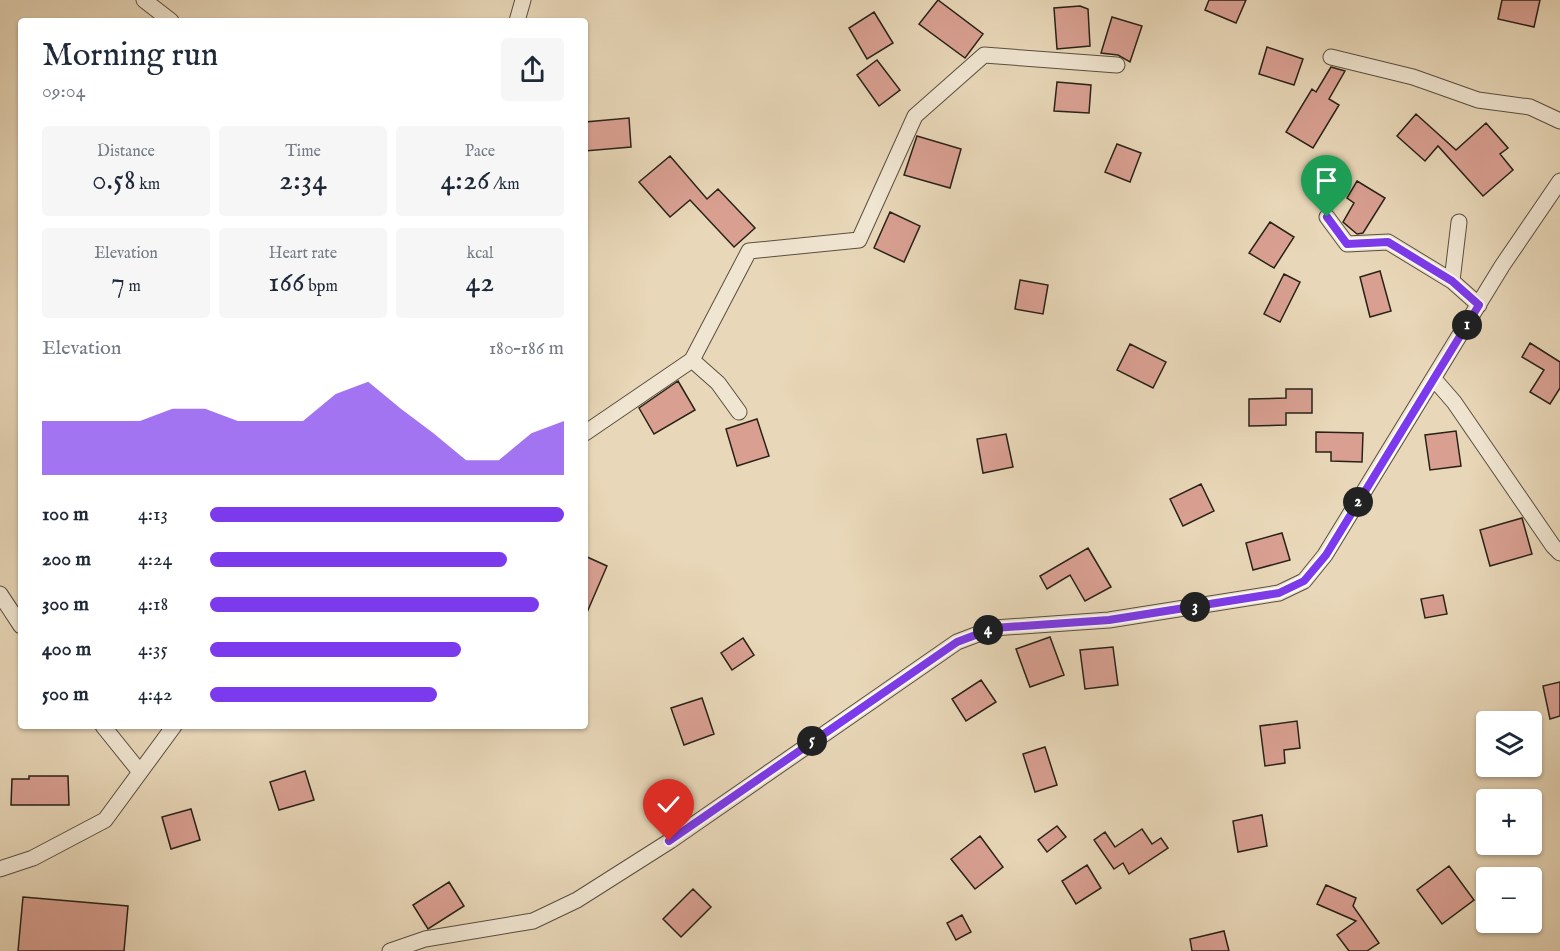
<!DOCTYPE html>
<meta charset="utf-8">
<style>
:root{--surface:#fff;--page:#f6f6f7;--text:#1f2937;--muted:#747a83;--accent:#7c3aed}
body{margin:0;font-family:"IM FELL English",serif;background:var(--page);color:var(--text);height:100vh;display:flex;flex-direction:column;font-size:22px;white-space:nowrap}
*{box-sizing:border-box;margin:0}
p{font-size:20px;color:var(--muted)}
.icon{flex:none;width:33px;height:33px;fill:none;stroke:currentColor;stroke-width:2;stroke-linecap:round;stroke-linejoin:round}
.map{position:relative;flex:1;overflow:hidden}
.sheet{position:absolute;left:18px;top:18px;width:570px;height:711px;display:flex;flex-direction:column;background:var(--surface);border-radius:6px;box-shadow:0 2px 4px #0004}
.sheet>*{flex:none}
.tools{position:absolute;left:1476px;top:711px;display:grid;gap:12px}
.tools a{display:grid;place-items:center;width:66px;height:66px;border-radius:6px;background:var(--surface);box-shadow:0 2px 4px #0004;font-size:30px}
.pin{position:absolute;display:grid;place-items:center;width:51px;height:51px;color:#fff;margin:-62px -26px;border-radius:50% 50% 50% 0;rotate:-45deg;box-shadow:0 0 6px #0007}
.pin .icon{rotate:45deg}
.km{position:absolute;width:30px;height:30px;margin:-15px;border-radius:50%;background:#222;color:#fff;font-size:16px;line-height:30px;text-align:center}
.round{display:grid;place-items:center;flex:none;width:63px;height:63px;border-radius:6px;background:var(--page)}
.head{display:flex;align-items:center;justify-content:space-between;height:102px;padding:0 24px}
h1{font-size:33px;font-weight:600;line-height:45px}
.figures{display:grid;grid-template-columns:repeat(3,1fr);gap:9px;height:102px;padding:6px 24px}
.figures div{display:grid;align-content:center;border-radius:6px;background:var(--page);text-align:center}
.figures b{font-size:30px;font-weight:600}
.figures small{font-size:16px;font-weight:400}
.figures p{font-size:16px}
.chart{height:168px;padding:12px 24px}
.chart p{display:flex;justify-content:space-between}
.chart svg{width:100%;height:108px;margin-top:6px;fill:var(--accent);opacity:.7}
ul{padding:0 24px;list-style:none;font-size:20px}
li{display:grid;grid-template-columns:96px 72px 1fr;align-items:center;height:45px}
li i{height:15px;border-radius:8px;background:var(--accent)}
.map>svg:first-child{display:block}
.building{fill:#d9a092;stroke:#292218;stroke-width:1.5}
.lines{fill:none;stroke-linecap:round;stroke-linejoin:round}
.minor-casing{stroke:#594f40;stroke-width:17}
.minor{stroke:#f0e5d1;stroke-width:15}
.route-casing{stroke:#fff;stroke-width:12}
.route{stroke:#7c3aed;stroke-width:8}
</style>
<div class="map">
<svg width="1560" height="951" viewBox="0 0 1560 951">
<rect width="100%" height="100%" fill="#e8d7b8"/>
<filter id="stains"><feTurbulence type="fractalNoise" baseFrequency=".00333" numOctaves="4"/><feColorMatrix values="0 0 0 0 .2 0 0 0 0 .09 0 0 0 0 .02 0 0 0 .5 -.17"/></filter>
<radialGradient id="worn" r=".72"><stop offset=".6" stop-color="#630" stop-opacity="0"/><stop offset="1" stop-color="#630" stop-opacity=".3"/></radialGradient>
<path class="building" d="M 938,0 L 983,34 L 965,58 L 919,24 Z
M 1209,0 L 1246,0 L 1236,23 L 1205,10 Z
M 1502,0 L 1540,0 L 1534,27 L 1498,19 Z
M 1080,6 L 1088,9 L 1090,46 L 1057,49 L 1054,8 Z
M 874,12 L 893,43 L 867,59 L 849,28 Z
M 1112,17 L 1142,26 L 1130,62 L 1118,55 L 1101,53 Z
M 1267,47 L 1303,59 L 1294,85 L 1259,74 Z
M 877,60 L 900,90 L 879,106 L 857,75 Z
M 1331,67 L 1345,71 L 1329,99 L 1339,105 L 1313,148 L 1286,132 L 1312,89 L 1316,92 Z
M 1057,82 L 1091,85 L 1089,113 L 1054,111 Z
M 1416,114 L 1456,150 L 1486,123 L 1508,148 L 1500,154 L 1513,170 L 1483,196 L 1438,146 L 1425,161 L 1397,136 Z
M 629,118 L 631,147 L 585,151 L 585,122 Z
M 917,136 L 961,149 L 950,188 L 904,175 Z
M 1117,144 L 1141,153 L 1130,182 L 1105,172 Z
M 670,156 L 707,199 L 718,189 L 755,228 L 734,247 L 690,200 L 670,217 L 639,182 Z
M 1357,181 L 1385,198 L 1363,233 L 1357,234 L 1343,222 L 1354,203 L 1347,198 Z
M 890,212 L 920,226 L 904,262 L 874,248 Z
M 1270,222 L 1294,237 L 1274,268 L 1249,253 Z
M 1380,271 L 1391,311 L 1370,317 L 1360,277 Z
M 1284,274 L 1300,282 L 1280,322 L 1264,314 Z
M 1020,280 L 1048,285 L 1043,314 L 1015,309 Z
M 1530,343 L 1560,362 L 1560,388 L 1550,404 L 1530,392 L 1544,370 L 1522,357 Z
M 1130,344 L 1166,362 L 1153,388 L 1117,370 Z
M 678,381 L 695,410 L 654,434 L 639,408 Z
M 1286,389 L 1312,389 L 1312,413 L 1286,413 L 1286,425 L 1249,426 L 1249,399 L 1286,398 Z
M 757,419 L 769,456 L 737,466 L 726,429 Z
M 1456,431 L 1461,466 L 1430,470 L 1425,435 Z
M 1316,432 L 1363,433 L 1362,462 L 1331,461 L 1331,452 L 1316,452 Z
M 1006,434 L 1013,467 L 983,473 L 977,439 Z
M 1201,484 L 1214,511 L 1183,526 L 1170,499 Z
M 1522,518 L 1532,554 L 1490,566 L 1480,530 Z
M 1282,533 L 1290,560 L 1253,570 L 1246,543 Z
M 1088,548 L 1111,587 L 1085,601 L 1070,575 L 1047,589 L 1040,576 Z
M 585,556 L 607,566 L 585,617 Z
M 1443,595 L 1447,614 L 1425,618 L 1421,599 Z
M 1050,637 L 1064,675 L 1030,687 L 1016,649 Z
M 743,638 L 754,655 L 732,670 L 721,653 Z
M 1113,647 L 1118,685 L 1085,689 L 1080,650 Z
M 981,680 L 996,702 L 966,721 L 952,699 Z
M 1560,682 L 1560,716 L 1550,719 L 1543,686 Z
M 702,698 L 714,734 L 684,745 L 671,708 Z
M 1297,721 L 1300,748 L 1284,750 L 1285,763 L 1265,766 L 1260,726 Z
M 1045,747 L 1057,785 L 1035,792 L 1023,754 Z
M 305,771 L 314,800 L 279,810 L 270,782 Z
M 29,776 L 68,776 L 69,805 L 11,805 L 12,779 L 29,779 Z
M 191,809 L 200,840 L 171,849 L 162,817 Z
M 1262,815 L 1267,846 L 1238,852 L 1233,821 Z
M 1057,826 L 1066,837 L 1047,852 L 1038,840 Z
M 1142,829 L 1152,844 L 1161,838 L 1168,848 L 1129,874 L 1123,863 L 1114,869 L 1094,840 L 1105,832 L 1115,847 Z
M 980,836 L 1003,867 L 975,889 L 951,859 Z
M 1087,865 L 1101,888 L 1076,904 L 1062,881 Z
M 1449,866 L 1474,900 L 1442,924 L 1417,890 Z
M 449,882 L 464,906 L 428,929 L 413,905 Z
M 1326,885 L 1356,898 L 1353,906 L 1379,943 L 1367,951 L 1349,951 L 1337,935 L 1356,921 L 1317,904 Z
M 693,889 L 711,907 L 681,937 L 663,919 Z
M 23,897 L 128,906 L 124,951 L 18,951 Z
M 962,915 L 971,932 L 956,940 L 947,923 Z
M 1224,931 L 1229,951 L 1192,951 L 1190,939 Z"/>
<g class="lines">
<g class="minor-casing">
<path id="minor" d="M 144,0 L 171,21
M 517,21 L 523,0
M 1331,57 L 1413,77 L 1478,100 L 1530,107 L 1560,121
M 1327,217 L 1347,244 L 1388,242 L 1452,281
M 1459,222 L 1452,281 L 1479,305
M 692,360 L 718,383 L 739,412
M 1434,379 L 1454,402 L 1553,546 L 1560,553
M 585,433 L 692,360 L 749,251 L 859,240 L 915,116 L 984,55 L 1117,65
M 0,594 L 21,626
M 103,726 L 140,772
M 0,869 L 33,858 L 105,820 L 174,726
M 390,951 L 425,939 L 533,921 L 577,900 L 670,841 L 957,642 L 994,628 L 1109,620 L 1279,593 L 1304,581 L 1325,555 L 1502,266 L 1560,181"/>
</g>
<use href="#minor" class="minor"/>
</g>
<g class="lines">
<g class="route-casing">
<path id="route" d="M 669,841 L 957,642 L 994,628 L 1109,620 L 1279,593 L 1304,581 L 1326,555 L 1479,305 L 1452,281 L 1388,242 L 1347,244 L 1327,217"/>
</g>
<use href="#route" class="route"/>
</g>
<rect width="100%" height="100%" filter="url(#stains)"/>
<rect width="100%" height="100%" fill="url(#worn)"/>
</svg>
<div class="tools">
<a><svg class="icon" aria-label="layers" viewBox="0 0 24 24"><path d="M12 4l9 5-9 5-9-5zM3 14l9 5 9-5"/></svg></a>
<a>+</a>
<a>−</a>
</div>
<div class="pin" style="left:1327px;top:217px;background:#1e9e55"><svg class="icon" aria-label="arrive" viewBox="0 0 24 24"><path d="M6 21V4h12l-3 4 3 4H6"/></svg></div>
<div class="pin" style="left:669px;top:841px;background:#d93025"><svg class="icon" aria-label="check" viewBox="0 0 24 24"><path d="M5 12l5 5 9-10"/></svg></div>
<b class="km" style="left:1467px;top:325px">1</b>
<b class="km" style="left:1358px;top:502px">2</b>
<b class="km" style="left:1195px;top:607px">3</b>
<b class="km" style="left:988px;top:630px">4</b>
<b class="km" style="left:812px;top:741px">5</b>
<section class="sheet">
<div class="head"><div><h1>Morning run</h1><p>09:04</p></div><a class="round"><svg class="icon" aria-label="share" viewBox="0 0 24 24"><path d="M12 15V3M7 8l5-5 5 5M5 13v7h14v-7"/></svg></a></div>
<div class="figures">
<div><p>Distance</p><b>0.58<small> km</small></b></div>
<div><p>Time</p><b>2:34</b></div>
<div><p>Pace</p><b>4:26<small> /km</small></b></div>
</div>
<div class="figures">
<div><p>Elevation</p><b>7<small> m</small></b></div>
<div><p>Heart rate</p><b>166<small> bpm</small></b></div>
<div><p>kcal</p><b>42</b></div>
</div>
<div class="chart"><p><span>Elevation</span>180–186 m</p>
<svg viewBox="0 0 160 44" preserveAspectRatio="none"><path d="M0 44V22L10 22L20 22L30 22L40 17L50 17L60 22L70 22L80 22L90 11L100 6L110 17L120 27L130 38L140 38L150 27L160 22V44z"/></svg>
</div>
<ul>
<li><b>100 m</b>4:13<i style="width:100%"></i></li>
<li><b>200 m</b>4:24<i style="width:84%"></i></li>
<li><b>300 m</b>4:18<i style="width:93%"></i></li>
<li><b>400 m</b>4:35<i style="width:71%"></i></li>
<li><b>500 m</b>4:42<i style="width:64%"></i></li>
</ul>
</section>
</div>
